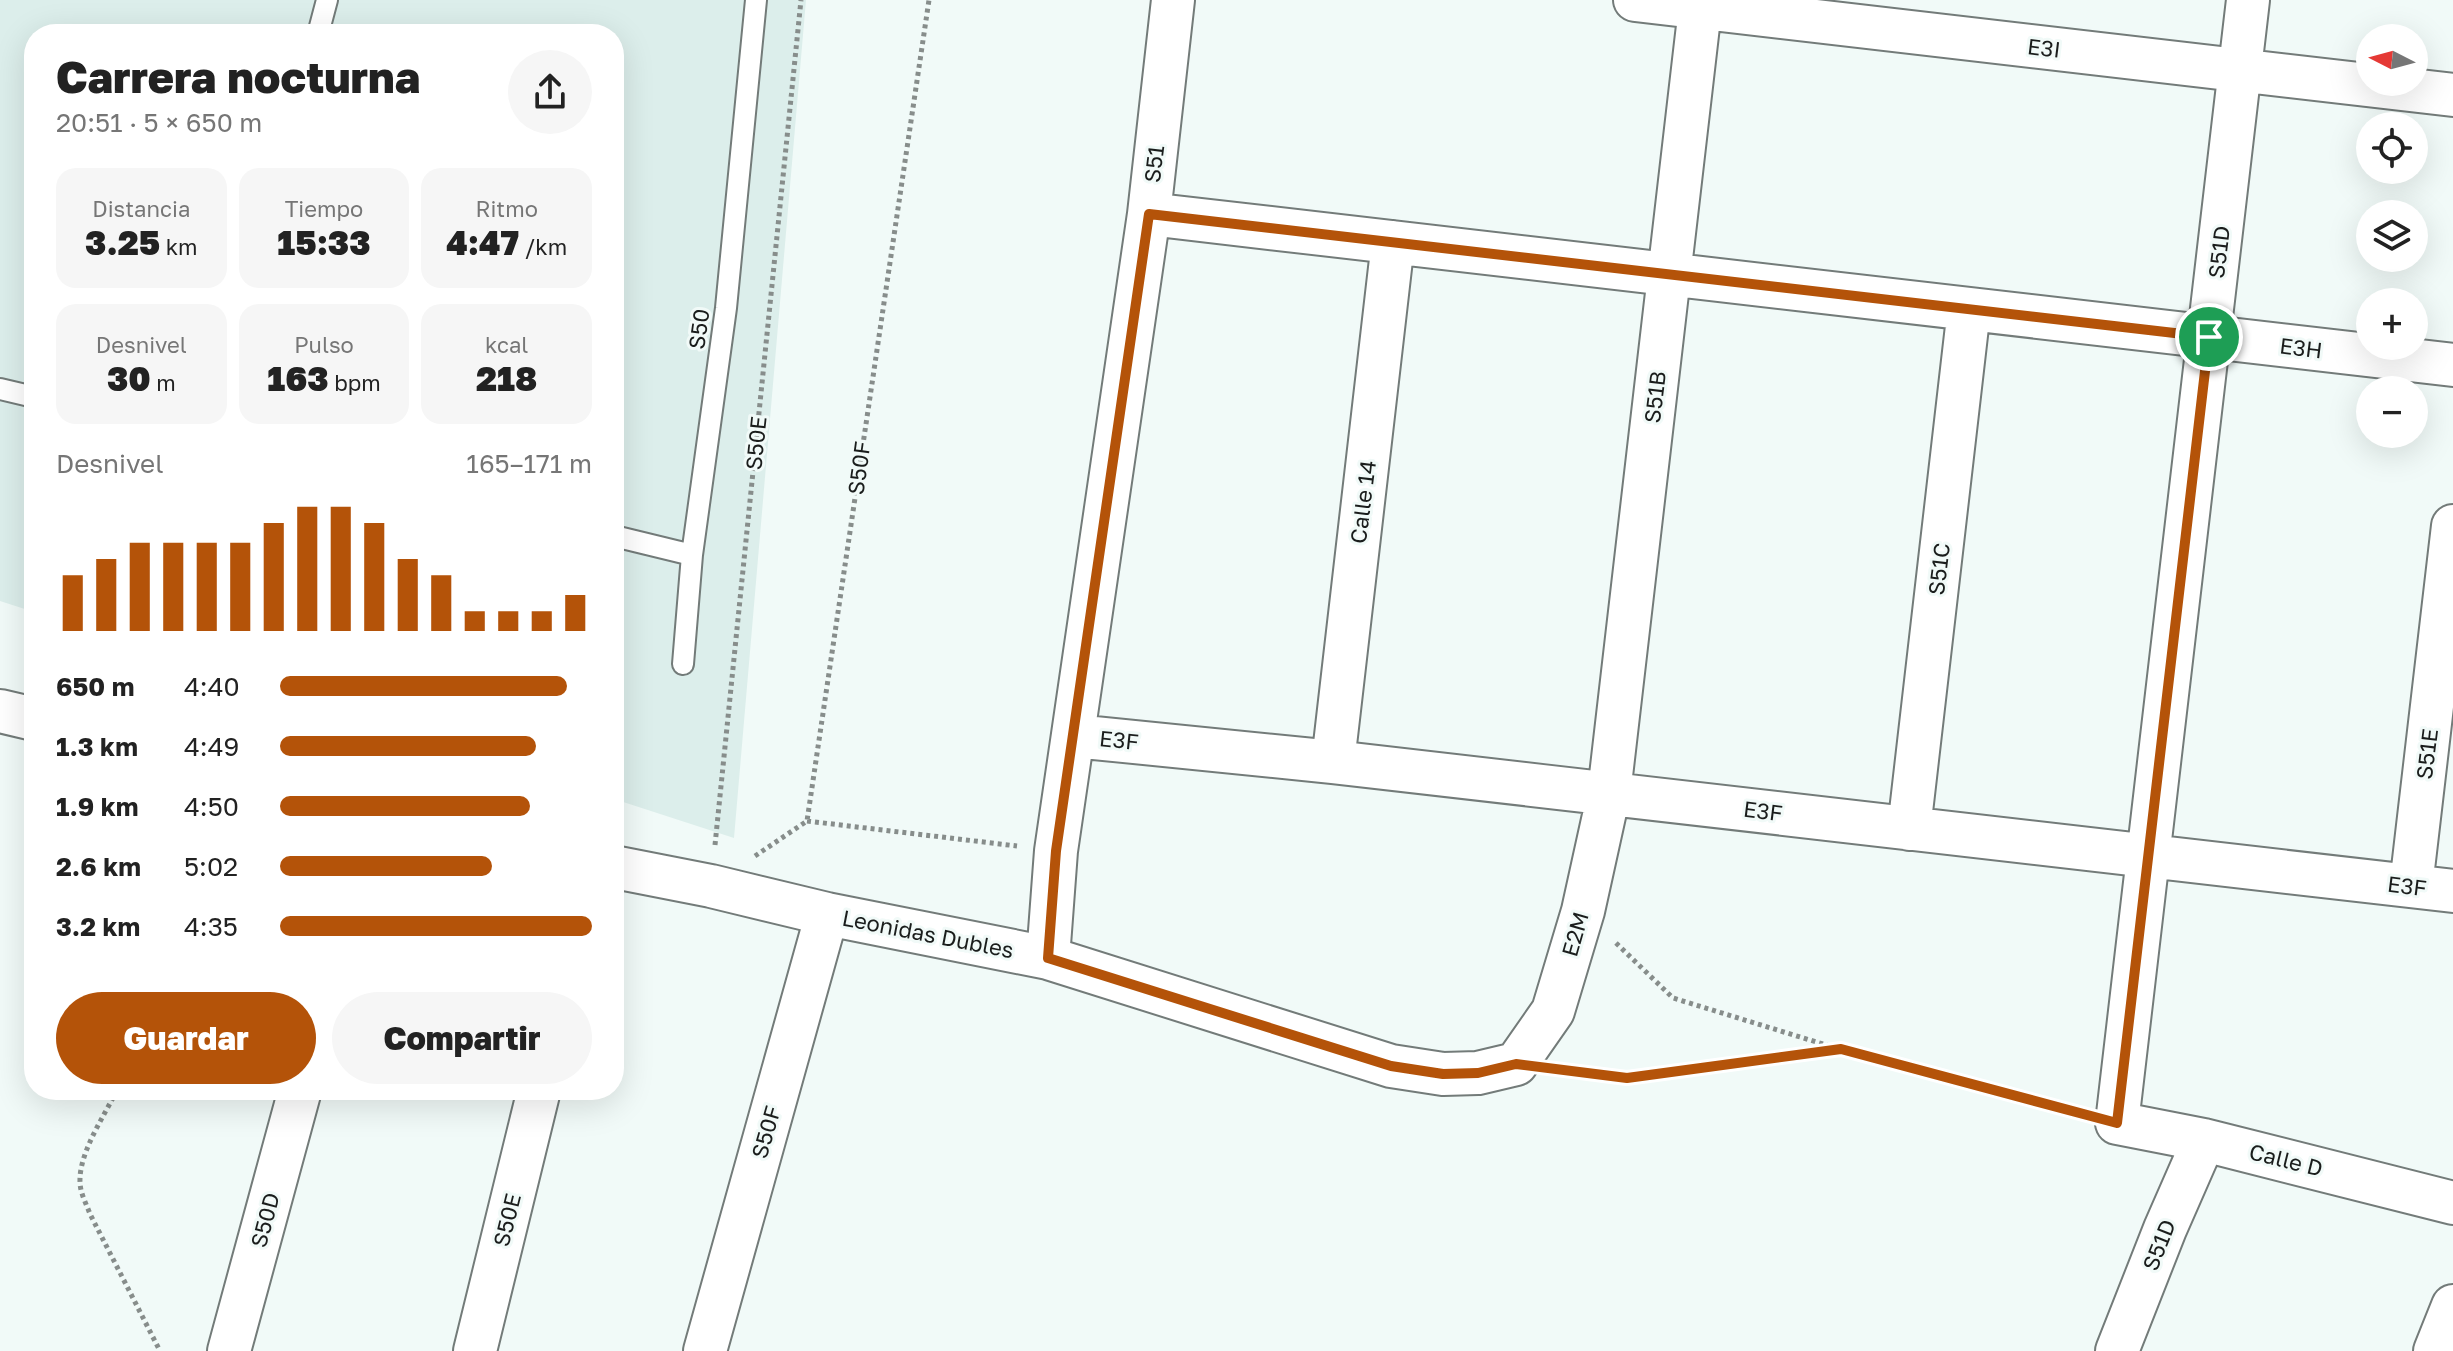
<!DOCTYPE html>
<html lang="es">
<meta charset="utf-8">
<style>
:root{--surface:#fff;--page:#f6f6f6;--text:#222;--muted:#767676;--accent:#b45309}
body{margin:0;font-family:"Golos Text",sans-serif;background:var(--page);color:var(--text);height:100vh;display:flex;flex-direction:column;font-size:30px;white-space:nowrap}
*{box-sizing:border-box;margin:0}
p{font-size:26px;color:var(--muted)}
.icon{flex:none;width:44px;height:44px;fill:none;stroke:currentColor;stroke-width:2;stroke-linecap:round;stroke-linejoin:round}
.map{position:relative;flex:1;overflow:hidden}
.sheet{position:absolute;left:24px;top:24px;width:600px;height:1076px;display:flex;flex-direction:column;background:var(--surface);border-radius:32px;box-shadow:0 8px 32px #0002}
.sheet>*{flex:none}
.needle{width:52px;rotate:276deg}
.controls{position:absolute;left:2356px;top:24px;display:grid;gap:16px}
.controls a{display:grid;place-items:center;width:72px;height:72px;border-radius:50%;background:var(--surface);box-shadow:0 8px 32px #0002;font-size:40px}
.pin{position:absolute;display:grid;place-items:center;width:68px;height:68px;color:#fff;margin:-34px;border:4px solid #fff;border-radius:50%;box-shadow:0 2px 8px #0007}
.round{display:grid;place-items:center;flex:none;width:84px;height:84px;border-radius:42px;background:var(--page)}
.head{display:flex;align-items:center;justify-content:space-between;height:136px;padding:0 32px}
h1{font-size:44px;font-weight:800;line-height:60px}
.stats{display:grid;grid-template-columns:repeat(3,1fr);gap:12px;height:136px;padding:8px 32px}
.stats div{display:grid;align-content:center;border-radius:20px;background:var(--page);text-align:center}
.stats b{font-size:34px;font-weight:800}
.stats small{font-size:22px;font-weight:400}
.stats p{font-size:22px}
.chart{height:224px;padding:16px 32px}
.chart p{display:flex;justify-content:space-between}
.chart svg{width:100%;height:144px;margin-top:8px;stroke:var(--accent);stroke-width:6}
.cta{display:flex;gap:16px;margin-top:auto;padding:16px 32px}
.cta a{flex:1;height:92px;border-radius:48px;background:var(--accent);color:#fff;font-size:32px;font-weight:800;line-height:92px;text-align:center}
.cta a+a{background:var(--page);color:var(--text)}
ul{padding:0 32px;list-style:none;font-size:26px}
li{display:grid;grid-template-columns:128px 96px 1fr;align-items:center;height:60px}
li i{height:20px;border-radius:10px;background:var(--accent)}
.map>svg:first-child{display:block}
.built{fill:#dceeeb}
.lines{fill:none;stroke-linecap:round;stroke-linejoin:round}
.lane-casing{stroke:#737b79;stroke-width:24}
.street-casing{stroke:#737b79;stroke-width:46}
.path{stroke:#878d8b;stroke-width:5;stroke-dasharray:4 4;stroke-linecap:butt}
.lane{stroke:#fff;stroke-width:20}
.street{stroke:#fff;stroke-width:42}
.route-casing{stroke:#fff;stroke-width:16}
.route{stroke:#b45309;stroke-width:10}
.labels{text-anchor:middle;stroke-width:6;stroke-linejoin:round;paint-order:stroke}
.street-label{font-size:22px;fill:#1a1d1c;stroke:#f1faf8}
</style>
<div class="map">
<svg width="2453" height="1351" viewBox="0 0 2453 1351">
<rect width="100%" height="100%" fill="#f1faf8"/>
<path class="built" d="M 0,0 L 806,0 L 734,838 L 614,799 L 614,34 L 34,34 L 34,612 L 0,601 Z"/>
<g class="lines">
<g class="lane-casing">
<path id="lane" d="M 318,34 L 327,0
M 0,389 L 34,397
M 614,536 L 692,555
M 683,664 L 692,555 L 726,308 L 756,0"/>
</g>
<g class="street-casing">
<path id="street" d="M 1635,0 L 2453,95
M 2248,0 L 2117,1123 L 2204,1140 L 2453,1203
M 1149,214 L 2453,365
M 0,711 L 34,719
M 1074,736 L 1333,762 L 2453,891
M 1333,762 L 1393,242
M 1909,829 L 1969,309
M 614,867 L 711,886 L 827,914 L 1048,958 L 1391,1066 L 1443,1074 L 1478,1073 L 1516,1064 L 1553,1011 L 1583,911 L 1609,793 L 1701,0
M 2411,886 L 2453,526
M 1048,958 L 1056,851 L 1149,214 L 1173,0
M 229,1351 L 300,1090
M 475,1351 L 539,1090
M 705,1351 L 827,914
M 2117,1351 L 2165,1229 L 2204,1140
M 2435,1351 L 2453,1306"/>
</g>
<path class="path" d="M 807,821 L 1017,846
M 715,845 L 801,0
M 755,856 L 807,821 L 929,0
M 1616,943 L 1673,998 L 1836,1048
M 1559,1069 L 1627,1078 L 1841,1049 L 2078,1113
M 117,1090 C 104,1117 74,1159 81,1190 C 83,1198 87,1206 90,1214 L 160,1351"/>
<use href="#lane" class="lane"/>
<use href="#street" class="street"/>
</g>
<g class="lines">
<g class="route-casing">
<path id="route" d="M 1149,214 L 2209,337 L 2117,1123 L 1841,1049 L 1627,1078 L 1516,1064 L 1478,1073 L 1443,1074 L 1391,1066 L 1048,958 L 1056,851 Z"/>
</g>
<use href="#route" class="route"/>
</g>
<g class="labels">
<g class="street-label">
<text transform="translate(2044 48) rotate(7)" y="8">E3I</text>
<text transform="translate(1154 164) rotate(-83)" y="8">S51</text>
<text transform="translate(2219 252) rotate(-83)" y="8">S51D</text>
<text transform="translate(699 329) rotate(-82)" y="8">S50</text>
<text transform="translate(2301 348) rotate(7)" y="8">E3H</text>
<text transform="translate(1655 397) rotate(-83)" y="8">S51B</text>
<text transform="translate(756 443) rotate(-84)" y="8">S50E</text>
<text transform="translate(859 468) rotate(-82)" y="8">S50F</text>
<text transform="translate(1363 502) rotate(-83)" y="8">Calle 14</text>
<text transform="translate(1939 569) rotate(-83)" y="8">S51C</text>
<text transform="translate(1119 740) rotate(6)" y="8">E3F</text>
<text transform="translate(2427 754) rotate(-83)" y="8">S51E</text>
<text transform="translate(1763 811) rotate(7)" y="8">E3F</text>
<text transform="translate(2407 886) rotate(7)" y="8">E3F</text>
<text transform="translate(928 934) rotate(11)" y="8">Leonidas Dubles</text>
<text transform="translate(1575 934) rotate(-74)" y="8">E2M</text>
<text transform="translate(766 1132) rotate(-74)" y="8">S50F</text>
<text transform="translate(2286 1160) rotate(14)" y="8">Calle D</text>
<text transform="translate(265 1220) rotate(-75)" y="8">S50D</text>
<text transform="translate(507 1220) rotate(-76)" y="8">S50E</text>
<text transform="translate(2159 1245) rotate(-68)" y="8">S51D</text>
</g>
</g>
</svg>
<div class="controls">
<a><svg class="needle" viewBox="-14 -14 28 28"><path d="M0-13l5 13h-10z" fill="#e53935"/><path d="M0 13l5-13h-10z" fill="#767676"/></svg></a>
<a><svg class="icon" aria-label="locate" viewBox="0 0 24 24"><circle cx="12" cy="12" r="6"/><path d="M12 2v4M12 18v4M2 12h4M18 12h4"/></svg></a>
<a><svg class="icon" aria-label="layers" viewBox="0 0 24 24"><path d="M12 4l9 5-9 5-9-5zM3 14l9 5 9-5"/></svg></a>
<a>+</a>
<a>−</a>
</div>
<div class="pin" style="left:2209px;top:337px;background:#1e9e55"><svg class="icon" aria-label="arrive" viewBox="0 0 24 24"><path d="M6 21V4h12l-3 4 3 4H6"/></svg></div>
<section class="sheet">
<div class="head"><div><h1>Carrera nocturna</h1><p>20:51 · 5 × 650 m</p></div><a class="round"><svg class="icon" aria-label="share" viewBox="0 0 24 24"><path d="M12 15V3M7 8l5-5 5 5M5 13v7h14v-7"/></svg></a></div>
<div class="stats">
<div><p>Distancia</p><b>3.25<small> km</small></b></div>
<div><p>Tiempo</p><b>15:33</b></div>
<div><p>Ritmo</p><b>4:47<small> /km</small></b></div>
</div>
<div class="stats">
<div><p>Desnivel</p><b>30<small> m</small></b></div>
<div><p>Pulso</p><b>163<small> bpm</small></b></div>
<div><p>kcal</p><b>218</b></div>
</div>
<div class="chart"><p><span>Desnivel</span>165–171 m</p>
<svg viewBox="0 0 160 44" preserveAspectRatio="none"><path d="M5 44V27M15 44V22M25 44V17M35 44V17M45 44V17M55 44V17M65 44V11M75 44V6M85 44V6M95 44V11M105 44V22M115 44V27M125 44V38M135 44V38M145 44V38M155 44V33"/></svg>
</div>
<ul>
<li><b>650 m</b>4:40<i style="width:92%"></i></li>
<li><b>1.3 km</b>4:49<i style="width:82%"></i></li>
<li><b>1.9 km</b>4:50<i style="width:80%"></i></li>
<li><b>2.6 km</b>5:02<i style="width:68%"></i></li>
<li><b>3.2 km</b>4:35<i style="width:100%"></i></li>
</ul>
<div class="cta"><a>Guardar</a><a>Compartir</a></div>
</section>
</div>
